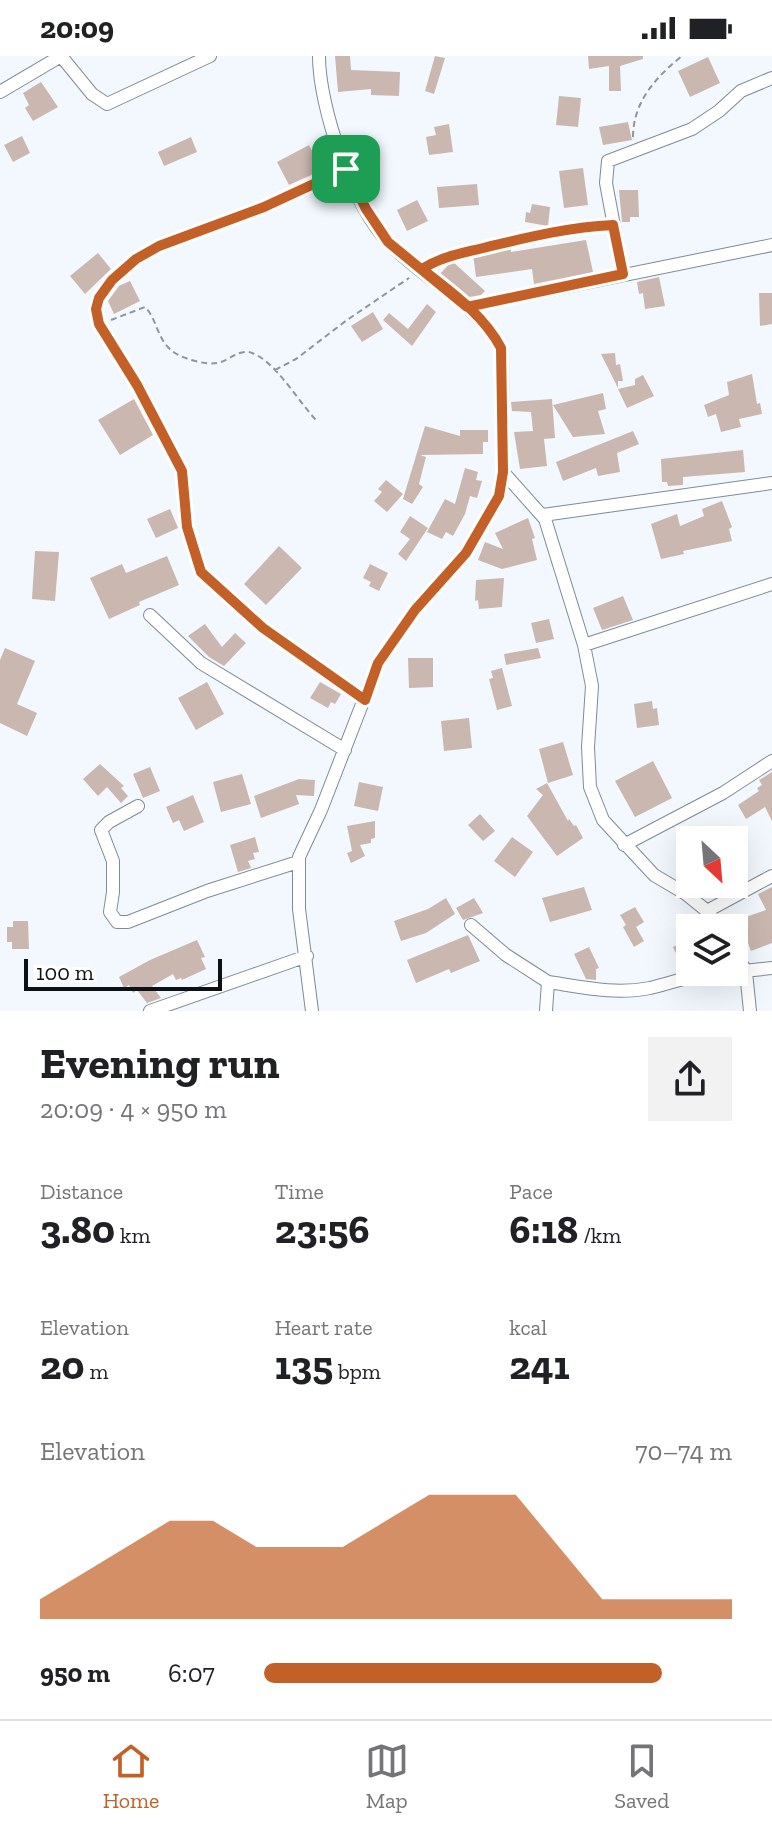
<!DOCTYPE html>
<meta charset="utf-8">
<style>
:root{--surface:#fff;--page:#f2f2f2;--text:#202124;--muted:#757577;--line:#e0e0e0;--accent:#c36027}
body{margin:0;font-family:"Zilla Slab",serif;background:var(--page);color:var(--text);height:100vh;display:flex;flex-direction:column;font-size:30px;white-space:nowrap}
*{box-sizing:border-box;margin:0}
p{font-size:26px;color:var(--muted)}
.icon{flex:none;width:44px;height:44px;fill:none;stroke:currentColor;stroke-width:2;stroke-linecap:round;stroke-linejoin:round}
.map{position:relative;height:955px;overflow:hidden}
.panel{display:flex;flex-direction:column;background:var(--surface);flex:1}
.panel>*{flex:none}
.needle{width:52px;rotate:154deg}
.tools{position:absolute;left:676px;top:770px;display:grid;gap:16px}
.tools a{display:grid;place-items:center;width:72px;height:72px;border-radius:0px;background:var(--surface);box-shadow:0 8px 32px #0002;font-size:40px}
.scale{position:absolute;left:24px;bottom:20px;width:198px;box-sizing:border-box;padding-left:8px;border:4px solid #0c1115;border-top:0;font-size:22px;line-height:28px;white-space:nowrap;color:#0c1115;-webkit-text-stroke:6px #fff;paint-order:stroke}
.pin{position:absolute;display:grid;place-items:center;width:68px;height:68px;color:#fff;margin:-34px;border-radius:16px;box-shadow:0 4px 12px #0006}
.round{display:grid;place-items:center;flex:none;width:84px;height:84px;border-radius:0px;background:var(--page)}
.head{display:flex;align-items:center;justify-content:space-between;height:136px;padding:0 40px}
h1{font-size:44px;font-weight:800;line-height:60px}
.metrics{display:grid;grid-template-columns:repeat(3,1fr);gap:12px;height:136px;padding:8px 40px}
.metrics div{display:grid;align-content:center}
.metrics b{font-size:40px;font-weight:800}
.metrics small{font-size:22px;font-weight:400}
.metrics p{font-size:22px}
.chart{height:224px;padding:16px 40px}
.chart p{display:flex;justify-content:space-between}
.chart svg{width:100%;height:144px;margin-top:8px;fill:var(--accent);opacity:.7}
ul{padding:0 40px;list-style:none;font-size:26px}
li{display:grid;grid-template-columns:128px 96px 1fr;align-items:center;height:60px}
li i{height:20px;border-radius:10px;background:var(--accent)}
.status{display:flex;justify-content:space-between;align-items:center;height:56px;padding:0 40px;background:var(--surface);direction:ltr}
.status svg{height:22px;fill:currentColor}
.menu{display:flex;justify-content:space-around;align-items:center;height:112px;border-top:2px solid var(--line);background:var(--surface);font-size:22px;color:var(--muted)}
.menu a{display:grid;justify-items:center;gap:4px}
.menu .current{color:var(--accent)}
.map>svg:first-child{display:block}
.building{fill:#cab7af}
.lines{fill:none;stroke-linecap:round;stroke-linejoin:round}
.minor-casing{stroke:#7e8b98;stroke-width:14}
.path{stroke:#8f959a;stroke-width:2;stroke-dasharray:6 4;stroke-linecap:butt}
.minor{stroke:#fff;stroke-width:12}
.route-casing{stroke:#fff;stroke-width:16}
.route{stroke:#c36027;stroke-width:10}
</style>
<div class="status"><b>20:09</b><svg viewBox="0 0 49 12"><path d="M0 12V9h3v3zM5 12V6h3v6zM10 12V3h3v9zM15 12V0h3v12zM26 1h20v11H26zM47 4h2v5h-2z"/></svg></div>
<div class="map">
<svg width="772" height="955" viewBox="0 0 772 955">
<rect width="100%" height="100%" fill="#f2f8fe"/>
<path class="building" d="M 335,0 L 350,0 L 351,14 L 400,16 L 399,40 L 371,39 L 371,33 L 338,36 Z
M 435,0 L 445,2 L 434,38 L 425,35 Z
M 588,0 L 643,0 L 643,3 L 620,10 L 621,35 L 609,35 L 609,10 L 589,13 Z
M 708,1 L 720,27 L 690,41 L 678,15 Z
M 41,26 L 58,51 L 33,65 L 25,52 L 29,49 L 23,37 Z
M 559,40 L 581,42 L 578,71 L 556,69 Z
M 628,66 L 632,84 L 603,89 L 599,71 Z
M 449,68 L 453,96 L 429,99 L 426,81 L 436,79 L 434,71 Z
M 22,80 L 30,97 L 13,106 L 4,89 Z
M 191,81 L 197,96 L 164,110 L 158,96 Z
M 309,89 L 322,114 L 289,129 L 277,106 Z
M 583,112 L 588,149 L 564,152 L 559,115 Z
M 477,128 L 479,149 L 439,152 L 437,131 Z
M 619,134 L 638,134 L 639,161 L 630,161 L 630,166 L 622,166 Z
M 417,144 L 428,165 L 407,175 L 397,154 Z
M 532,148 L 550,151 L 548,170 L 525,166 L 526,156 L 530,157 Z
M 586,184 L 593,216 L 534,228 L 532,213 L 476,221 L 473,198 L 511,193 L 511,196 Z
M 98,197 L 111,213 L 85,238 L 70,220 Z
M 452,205 L 485,235 L 481,239 L 469,241 L 440,218 Z
M 659,221 L 665,250 L 645,253 L 643,237 L 639,238 L 637,226 Z
M 130,225 L 140,245 L 114,258 L 108,245 L 119,230 Z
M 759,237 L 772,237 L 772,268 L 760,270 Z
M 427,248 L 436,256 L 412,290 L 383,264 L 389,257 L 408,273 Z
M 373,256 L 383,273 L 362,286 L 351,270 Z
M 615,297 L 616,309 L 620,308 L 623,325 L 618,325 L 618,332 L 601,298 Z
M 752,318 L 757,348 L 760,347 L 762,358 L 739,363 L 741,371 L 721,376 L 716,358 L 708,361 L 704,349 L 729,339 L 727,326 Z
M 643,319 L 654,340 L 627,352 L 618,333 L 635,329 L 635,323 Z
M 603,337 L 606,353 L 598,355 L 605,378 L 573,381 L 553,349 Z
M 134,343 L 153,379 L 120,399 L 98,364 Z
M 552,343 L 555,382 L 544,383 L 547,410 L 520,413 L 514,376 L 533,375 L 531,356 L 512,355 L 511,346 Z
M 425,370 L 460,380 L 460,374 L 488,374 L 488,386 L 483,386 L 483,398 L 420,399 L 426,401 L 419,428 L 423,431 L 412,448 L 403,443 Z
M 633,375 L 639,388 L 617,397 L 620,416 L 598,420 L 596,412 L 563,425 L 556,406 Z
M 743,394 L 745,416 L 683,421 L 683,429 L 668,430 L 667,426 L 662,426 L 661,403 Z
M 465,412 L 478,416 L 476,424 L 482,425 L 477,442 L 470,440 L 465,458 L 453,480 L 446,476 L 442,483 L 427,476 L 445,443 L 455,448 Z
M 386,424 L 403,438 L 387,456 L 374,445 L 382,436 L 378,433 Z
M 722,445 L 732,471 L 729,473 L 732,485 L 683,495 L 684,498 L 661,503 L 651,468 L 677,458 L 680,470 L 704,460 L 702,453 Z
M 170,453 L 178,472 L 156,482 L 147,463 Z
M 410,460 L 428,472 L 406,505 L 398,498 L 410,483 L 400,476 Z
M 528,462 L 535,482 L 532,483 L 537,504 L 502,513 L 478,504 L 485,486 L 503,493 L 495,477 Z
M 279,490 L 302,512 L 266,549 L 244,528 Z
M 35,495 L 59,496 L 55,545 L 32,543 Z
M 167,500 L 179,529 L 139,546 L 140,549 L 109,563 L 90,522 L 122,508 L 126,517 Z
M 370,508 L 388,517 L 379,535 L 369,530 L 371,526 L 363,522 Z
M 504,522 L 502,551 L 479,553 L 478,544 L 475,545 L 476,524 Z
M 623,540 L 633,564 L 602,574 L 593,552 Z
M 549,563 L 554,583 L 536,587 L 531,567 Z
M 205,568 L 222,591 L 235,577 L 246,587 L 224,610 L 209,601 L 188,580 Z
M 5,592 L 35,605 L 17,648 L 37,657 L 27,680 L 0,667 L 0,604 Z
M 538,592 L 541,602 L 506,609 L 504,598 Z
M 408,602 L 433,602 L 433,631 L 409,632 Z
M 502,612 L 512,650 L 497,654 L 489,623 L 493,622 L 491,615 Z
M 207,626 L 224,658 L 196,674 L 178,642 Z
M 320,626 L 341,638 L 335,648 L 331,646 L 328,652 L 310,642 Z
M 652,645 L 653,653 L 657,652 L 659,669 L 637,672 L 634,648 Z
M 469,662 L 472,692 L 444,695 L 441,665 Z
M 563,686 L 573,719 L 548,727 L 539,693 Z
M 653,705 L 672,742 L 635,761 L 615,725 Z
M 100,708 L 124,730 L 121,732 L 128,740 L 121,747 L 107,731 L 98,740 L 83,723 Z
M 150,711 L 160,735 L 143,742 L 133,718 Z
M 772,716 L 772,765 L 765,751 L 746,763 L 738,749 L 759,735 L 757,732 L 762,729 L 759,724 Z
M 242,718 L 251,748 L 221,756 L 213,726 Z
M 299,723 L 315,724 L 314,740 L 296,739 L 299,748 L 261,762 L 254,740 Z
M 359,726 L 383,731 L 378,755 L 354,750 Z
M 547,727 L 568,765 L 569,763 L 574,770 L 576,769 L 583,782 L 557,800 L 527,760 L 543,739 L 536,733 Z
M 193,739 L 204,766 L 184,775 L 179,764 L 173,767 L 166,751 Z
M 480,758 L 495,775 L 483,785 L 468,769 Z
M 375,765 L 375,782 L 371,783 L 371,787 L 360,789 L 365,800 L 351,807 L 347,797 L 352,795 L 347,770 Z
M 255,781 L 259,796 L 253,797 L 255,803 L 248,805 L 251,812 L 238,816 L 230,789 Z
M 512,781 L 533,796 L 515,821 L 494,805 Z
M 584,831 L 592,854 L 550,866 L 542,842 Z
M 772,831 L 772,887 L 751,895 L 744,876 L 734,881 L 734,865 L 766,854 L 758,838 Z
M 446,842 L 455,858 L 426,877 L 401,885 L 394,865 L 428,853 Z
M 474,842 L 483,857 L 463,864 L 456,852 Z
M 635,851 L 644,866 L 636,871 L 644,885 L 634,891 L 623,871 L 626,869 L 620,859 Z
M 13,865 L 28,865 L 29,893 L 12,893 L 12,886 L 7,886 L 7,871 L 13,871 Z
M 468,879 L 480,905 L 451,917 L 449,913 L 416,927 L 407,904 Z
M 690,883 L 690,912 L 684,914 L 673,891 Z
M 197,884 L 205,901 L 201,902 L 206,913 L 182,924 L 181,922 L 176,924 L 173,918 L 152,930 L 161,942 L 147,947 L 137,934 L 133,937 L 129,929 L 124,932 L 119,921 L 150,904 Z
M 589,891 L 599,912 L 596,913 L 596,924 L 586,923 L 574,898 Z"/>
<g class="lines">
<g class="minor-casing">
<path id="minor" d="M 61,0 L 92,38 L 107,48 L 210,0
M 0,36 L 61,0
M 346,113 L 264,151 L 159,190 L 136,203 L 112,224 L 99,242 L 96,253 L 99,268 L 137,329 L 182,415 L 187,471 L 201,516 L 263,572 L 365,644
M 623,218 L 606,127 L 608,105 L 692,73 L 719,55 L 741,35 L 772,22
M 467,251 L 772,189
M 503,416 L 545,463 L 584,589 L 592,630 L 588,691 L 590,731 L 603,764 L 654,819 L 686,838 L 707,855 L 720,872
M 543,459 L 772,427
M 150,559 L 201,607 L 345,694
M 584,589 L 772,528
M 138,750 L 109,766 L 101,774 L 113,805 L 113,836 L 110,856 L 117,866 L 128,866 L 207,835 L 298,806
M 624,789 L 723,737 L 772,705
M 707,855 L 772,820
M 471,869 L 506,899 L 548,926
M 734,893 L 746,916 L 750,955
M 734,916 L 772,912
M 150,955 L 307,900
M 312,955 L 299,853 L 299,801 L 321,754 L 378,607 L 415,554 L 466,497 L 499,440 L 503,416 L 502,296 L 499,288 C 472,245 425,224 390,188 C 353,151 319,52 319,0
M 546,955 L 548,926 C 582,931 615,939 650,932 C 670,927 691,920 712,916"/>
</g>
<path class="path" d="M 633,81 C 633,46 656,21 682,0
M 431,208 C 446,199 463,197 480,193 C 519,184 559,172 599,170
M 111,264 L 145,251 C 158,264 157,286 175,297 C 184,303 205,309 217,307 C 229,305 239,292 252,297 C 275,305 298,345 316,364
M 275,314 L 296,303 L 347,264 L 409,222"/>
<use href="#minor" class="minor"/>
</g>
<g class="lines">
<g class="route-casing">
<path id="route" d="M 346,113 L 264,151 L 159,190 L 136,203 L 112,224 L 99,242 L 96,253 L 99,268 L 137,329 L 182,415 L 187,471 L 201,516 L 263,572 L 365,644 L 378,607 L 415,554 L 466,497 L 499,440 L 503,416 L 501,292 C 484,259 450,235 422,213 C 442,200 464,197 487,191 C 529,181 570,171 613,169 L 623,218 L 467,251 L 388,186 L 366,153 L 346,113"/>
</g>
<use href="#route" class="route"/>
</g>
</svg>
<div class="tools">
<a><svg class="needle" viewBox="-14 -14 28 28"><path d="M0-13l5 13h-10z" fill="#e53935"/><path d="M0 13l5-13h-10z" fill="#757577"/></svg></a>
<a><svg class="icon" aria-label="layers" viewBox="0 0 24 24"><path d="M12 4l9 5-9 5-9-5zM3 14l9 5 9-5"/></svg></a>
</div>
<div class="scale">100 m</div>
<div class="pin" style="left:346px;top:113px;background:#1e9e55"><svg class="icon" aria-label="arrive" viewBox="0 0 24 24"><path d="M6 21V4h12l-3 4 3 4H6"/></svg></div>
</div>
<section class="panel">
<div class="head"><div><h1>Evening run</h1><p>20:09 · 4 × 950 m</p></div><a class="round"><svg class="icon" aria-label="share" viewBox="0 0 24 24"><path d="M12 15V3M7 8l5-5 5 5M5 13v7h14v-7"/></svg></a></div>
<div class="metrics">
<div><p>Distance</p><b>3.80<small> km</small></b></div>
<div><p>Time</p><b>23:56</b></div>
<div><p>Pace</p><b>6:18<small> /km</small></b></div>
</div>
<div class="metrics">
<div><p>Elevation</p><b>20<small> m</small></b></div>
<div><p>Heart rate</p><b>135<small> bpm</small></b></div>
<div><p>kcal</p><b>241</b></div>
</div>
<div class="chart"><p><span>Elevation</span>70–74 m</p>
<svg viewBox="0 0 160 44" preserveAspectRatio="none"><path d="M0 44V38L10 30L20 22L30 14L40 14L50 22L60 22L70 22L80 14L90 6L100 6L110 6L120 22L130 38L140 38L150 38L160 38V44z"/></svg>
</div>
<ul>
<li><b>950 m</b>6:07<i style="width:85%"></i></li>
</ul>
</section>
<nav class="menu">
<a class="current"><svg class="icon" aria-label="home" viewBox="0 0 24 24"><path d="M3 11l9-7 9 7M6 9v11h12V9"/></svg>Home</a>
<a><svg class="icon" aria-label="map" viewBox="0 0 24 24"><path d="M3 6l6-2 6 2 6-2v14l-6 2-6-2-6 2zM9 4v14M15 6v14"/></svg>Map</a>
<a><svg class="icon" aria-label="saved" viewBox="0 0 24 24"><path d="M7 4h10v16l-5-4-5 4z"/></svg>Saved</a>
</nav>
